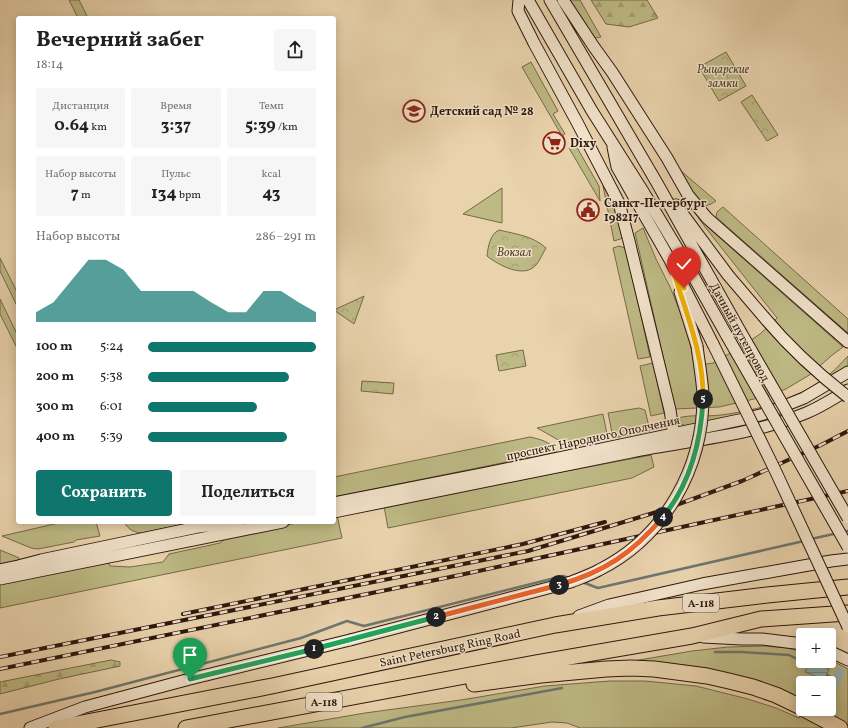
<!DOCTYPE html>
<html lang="ru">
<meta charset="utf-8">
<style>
:root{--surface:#fff;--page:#f6f6f6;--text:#222;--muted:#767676;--accent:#0f766e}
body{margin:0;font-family:Vollkorn,serif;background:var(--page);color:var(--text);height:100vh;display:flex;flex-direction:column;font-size:15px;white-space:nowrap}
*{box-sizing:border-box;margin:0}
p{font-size:13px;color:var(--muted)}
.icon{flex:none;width:22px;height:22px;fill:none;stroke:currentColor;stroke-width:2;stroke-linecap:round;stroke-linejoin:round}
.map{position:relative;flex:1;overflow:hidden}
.drawer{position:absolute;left:16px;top:16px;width:320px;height:508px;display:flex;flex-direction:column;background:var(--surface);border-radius:4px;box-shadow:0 2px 10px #0003}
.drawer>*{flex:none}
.tools{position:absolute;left:796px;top:628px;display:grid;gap:8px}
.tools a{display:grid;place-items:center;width:40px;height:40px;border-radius:4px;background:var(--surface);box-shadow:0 2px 10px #0003;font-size:20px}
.pin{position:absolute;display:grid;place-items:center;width:34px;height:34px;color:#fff;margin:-41px -17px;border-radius:50% 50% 50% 0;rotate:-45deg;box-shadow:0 0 4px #0007}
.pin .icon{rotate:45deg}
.km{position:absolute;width:20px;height:20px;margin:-10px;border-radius:50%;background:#222;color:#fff;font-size:11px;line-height:20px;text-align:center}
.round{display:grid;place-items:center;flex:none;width:42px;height:42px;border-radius:4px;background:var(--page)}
.summary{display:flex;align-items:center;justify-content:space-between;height:68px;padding:0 20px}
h1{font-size:22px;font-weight:700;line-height:30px}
.stats{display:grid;grid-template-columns:repeat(3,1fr);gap:6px;height:68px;padding:4px 20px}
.stats div{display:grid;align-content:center;border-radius:4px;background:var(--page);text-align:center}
.stats b{font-size:17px;font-weight:700}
.stats small{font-size:11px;font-weight:400}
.stats p{font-size:11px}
.chart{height:112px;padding:8px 20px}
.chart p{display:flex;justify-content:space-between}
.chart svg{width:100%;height:72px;margin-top:4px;fill:var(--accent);opacity:.7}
.action{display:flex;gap:8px;margin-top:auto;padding:8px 20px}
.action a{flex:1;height:46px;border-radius:4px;background:var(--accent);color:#fff;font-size:16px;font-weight:700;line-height:46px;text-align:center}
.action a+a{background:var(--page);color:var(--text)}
ul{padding:0 20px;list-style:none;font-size:13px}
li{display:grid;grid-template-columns:64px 48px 1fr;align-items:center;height:30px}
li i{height:10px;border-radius:5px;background:var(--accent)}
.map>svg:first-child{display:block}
.green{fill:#beba85;stroke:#76684a}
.forest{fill:url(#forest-firs);stroke:#76684a}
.park{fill:url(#park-crowns);stroke:#76684a}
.water{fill:url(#water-rules);stroke:#6e7670}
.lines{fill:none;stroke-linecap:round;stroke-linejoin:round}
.stream{stroke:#6e7670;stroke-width:2.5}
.canal{stroke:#99b6b2;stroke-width:9}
.secondary-casing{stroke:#2d160e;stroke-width:13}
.highway-casing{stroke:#2d160e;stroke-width:17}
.secondary{stroke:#f1e2ca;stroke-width:11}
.highway{stroke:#e9d3ad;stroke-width:15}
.rail-casing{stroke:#2d160e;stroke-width:4}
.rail{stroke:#f1e2ca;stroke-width:2.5;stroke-dasharray:8;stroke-linecap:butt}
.secondary-bridge-casing{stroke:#2d160e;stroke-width:13;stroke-linecap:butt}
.secondary-bridge{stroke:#f1e2ca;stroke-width:11}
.split-1-casing{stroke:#fff;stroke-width:8}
.split-2-casing{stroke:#fff;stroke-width:8}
.split-3-casing{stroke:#fff;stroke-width:8}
.split-4-casing{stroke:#fff;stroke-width:8}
.split-5-casing{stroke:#fff;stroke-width:8}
.split-6-casing{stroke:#fff;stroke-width:8}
.split-7-casing{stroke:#fff;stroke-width:8}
.split-1{stroke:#22a559;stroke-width:5}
.split-2{stroke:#22a559;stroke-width:5}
.split-3{stroke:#f0652b;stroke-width:5}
.split-4{stroke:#f0652b;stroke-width:5}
.split-5{stroke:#22a559;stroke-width:5}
.split-6{stroke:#f5b400;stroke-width:5}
.split-7{stroke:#f5b400;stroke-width:5}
.labels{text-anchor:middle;stroke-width:3;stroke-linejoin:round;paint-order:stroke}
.shield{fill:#f1e2ca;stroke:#685346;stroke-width:1}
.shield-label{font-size:11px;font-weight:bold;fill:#2d160e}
.park-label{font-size:12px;font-style:italic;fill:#584732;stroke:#f1e2ca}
.poi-label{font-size:12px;font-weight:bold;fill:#2d160e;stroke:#f1e2ca;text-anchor:start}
.street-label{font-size:12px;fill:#2d160e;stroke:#f1e2ca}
</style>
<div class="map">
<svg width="848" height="728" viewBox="0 0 848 728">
<defs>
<pattern id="forest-firs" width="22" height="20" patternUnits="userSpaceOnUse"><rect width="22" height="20" fill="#beba85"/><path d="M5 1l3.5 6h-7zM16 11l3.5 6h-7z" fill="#a49f72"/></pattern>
<pattern id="park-crowns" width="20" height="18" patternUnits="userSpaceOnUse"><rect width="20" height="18" fill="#beba85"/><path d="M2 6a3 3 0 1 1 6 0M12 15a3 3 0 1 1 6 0" fill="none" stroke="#a49f72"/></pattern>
<pattern id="water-rules" width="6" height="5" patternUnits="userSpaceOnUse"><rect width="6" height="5" fill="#99b6b2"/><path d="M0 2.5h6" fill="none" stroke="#7d938f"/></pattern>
</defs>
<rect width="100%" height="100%" fill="#e9d3ad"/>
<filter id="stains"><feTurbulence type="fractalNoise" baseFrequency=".005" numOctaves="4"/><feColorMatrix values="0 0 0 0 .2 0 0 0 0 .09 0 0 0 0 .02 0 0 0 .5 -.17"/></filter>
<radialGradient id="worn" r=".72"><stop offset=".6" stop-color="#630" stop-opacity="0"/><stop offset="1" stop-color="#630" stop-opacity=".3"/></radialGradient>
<path class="green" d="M 69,0 L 79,0 L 88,18 L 78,18 Z
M 570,0 L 580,0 L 601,37 L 594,38 Z
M 531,62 L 558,111 L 553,114 L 565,134 L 562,136 L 522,67 Z
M 575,144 L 599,186 L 600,201 L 569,148 Z
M 673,164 L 716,201 L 711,204 L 705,206 L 692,193 Z
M 603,186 L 614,204 L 623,238 L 614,241 Z
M 502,188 L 502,223 L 463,214 Z
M 688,203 L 711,230 L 843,347 L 831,356 L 811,374 L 786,389 L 767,396 L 719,407 L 675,409 L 635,233 L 643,228 L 656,259 L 670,287 L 681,314 L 691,347 L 694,366 L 713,363 L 739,348 L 760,334 L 777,318 L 705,227 Z
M 723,207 L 848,319 L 848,333 L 716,217 L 717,212 Z
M 619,246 L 625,248 L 627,251 L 650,357 L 638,359 L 613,248 Z
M 0,258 L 18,294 L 18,308 L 0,271 Z
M 0,299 L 18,336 L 18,350 L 0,314 Z
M 848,356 L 848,367 L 822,383 L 772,408 L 685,426 L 680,423 L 678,418 C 692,414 706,417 721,415 C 759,410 800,399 831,373 C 837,368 842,362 848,356 Z
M 653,363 L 664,413 L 651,416 L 640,366 Z
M 639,408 L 645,410 L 650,431 L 613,438 L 608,413 Z
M 603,414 L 608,439 L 575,446 C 562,444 549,434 537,428 Z
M 530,437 C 540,439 550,442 556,450 L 556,452 L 334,497 L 334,477 Z
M 651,455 L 654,467 L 632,478 L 388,528 L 384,506 Z
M 337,515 L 342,538 L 0,608 L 0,584 L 108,562 L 110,566 L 130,567 L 163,562 L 169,554 L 220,543 L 229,536 L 302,522 L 334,522 L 334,516 Z
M 63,522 L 96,522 L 100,536 L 76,540 L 74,542 L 38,549 L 31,548 L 2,536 Z
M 124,522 L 195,522 L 141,533 C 133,532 128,529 124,522 Z
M 0,550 L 17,557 L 19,558 L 19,561 L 0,565 Z
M 765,646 L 787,648 L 803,652 L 803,661 L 829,661 L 829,659 L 848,669 L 848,728 L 580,728 L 567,723 L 552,722 L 511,728 L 278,728 L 365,713 L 461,700 L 545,686 L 610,681 L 645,681 L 696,686 L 748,699 L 776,708 L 799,718 L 803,706 L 803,709 L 829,709 L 829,683 L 803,683 L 803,699 L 749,678 L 708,669 L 674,664 L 634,662 L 633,661 L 692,651 L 728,647 Z"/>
<path class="forest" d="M 591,0 L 647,0 L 658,18 L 629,27 L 606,24 Z
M 111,660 L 120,662 L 120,666 L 111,668 L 59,679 L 0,694 L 0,682 Z"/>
<path class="park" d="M 726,52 L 746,86 L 719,101 L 699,67 Z
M 752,95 L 778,135 L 767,141 L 741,102 Z
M 499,230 C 516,234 533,236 546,248 C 543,253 540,260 536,265 C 524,279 498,265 487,256 C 488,247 490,234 499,230 Z
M 364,296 L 354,324 L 334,310 Z
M 523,350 L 526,366 L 499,371 L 496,355 Z
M 362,381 L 394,383 L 393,394 L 361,391 Z"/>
<path class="water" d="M 809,662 L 829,669 L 825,680 L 805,672 Z"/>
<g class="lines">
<path class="stream" d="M 842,532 L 848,531
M 811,539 L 838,533
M 582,582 L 598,588 L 804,541
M 715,652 L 742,652 L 789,655 L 801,661 L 808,667
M 827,675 L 837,680
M 0,714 L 95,692 L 301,638 L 347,621 L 364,626 L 563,576 L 569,578
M 362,728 L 405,717 L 562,688"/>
<path class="canal" d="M 829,697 L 840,672"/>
<g class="secondary-casing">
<path id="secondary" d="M 519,0 L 518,11 L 534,43 L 578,124 L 619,203 L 629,241 L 670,410 L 675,442
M 528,0 L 592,111 L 644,193 L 686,263 L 727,336
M 550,0 L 657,183 L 740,331
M 563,0 L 594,47 L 612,72 L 667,158 L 688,195 L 707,218 L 848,342
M 613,147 L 617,167 L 670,260 L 713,344
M 676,205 L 728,275 L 763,316
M 680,292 L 697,346
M 334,503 L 482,474 L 744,419 L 764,414 L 804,398 L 848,372
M 334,512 C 433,492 532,472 631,452 C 690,440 750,436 806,413 C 821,407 834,398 848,390
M 0,570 L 18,566 L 41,560 L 198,527 L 238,522
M 0,579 L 283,522
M 579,616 L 609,605 L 702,584 L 831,561 L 848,559
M 703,637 L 742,639 L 762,639 L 803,644
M 829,651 L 848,660
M 30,728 L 85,707 L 190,679 L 350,640"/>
</g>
<g class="highway-casing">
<path id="highway" d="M 474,684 L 541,675 L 606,669 L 631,668 L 654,669 L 707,676 L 729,681 L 753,687 L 776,695 L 803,708
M 804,709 L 840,728
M 56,728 L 272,686 L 555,625 L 658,608 L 767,595 L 848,587
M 186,728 L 535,663 L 692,636 L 761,619 L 848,613"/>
</g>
<use href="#secondary" class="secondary"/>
<use href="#highway" class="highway"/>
<g class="rail-casing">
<path id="rail" d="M 183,614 L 523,544 L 605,522
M 0,657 L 528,551 L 660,511 L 742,481 L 821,445 L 848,431
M 0,669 L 460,575 L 848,491"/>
</g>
<use href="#rail" class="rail"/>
<g class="secondary-bridge-casing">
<path id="secondary-bridge" d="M 763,316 C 788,346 817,373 848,397
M 740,331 L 848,518
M 727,336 L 848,547
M 713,344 L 775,470 L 848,627
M 350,640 L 571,582 C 581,578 590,575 599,570 C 665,537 704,467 703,394 C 702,378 699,362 697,346"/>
</g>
<use href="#secondary-bridge" class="secondary-bridge"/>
</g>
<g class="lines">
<g class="split-1-casing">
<path id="split-1" d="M 190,679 L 314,649"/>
</g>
<g class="split-2-casing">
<path id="split-2" d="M 314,649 L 436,617"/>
</g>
<g class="split-3-casing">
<path id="split-3" d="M 436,617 L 559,585"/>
</g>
<g class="split-4-casing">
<path id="split-4" d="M 559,585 C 604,572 633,553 663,517"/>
</g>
<g class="split-5-casing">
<path id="split-5" d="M 663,517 C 690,484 701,441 703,399"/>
</g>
<g class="split-6-casing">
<path id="split-6" d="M 675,276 C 687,316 704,356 703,399"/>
</g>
<g class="split-7-casing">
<path id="split-7" d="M 675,276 L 670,260 L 684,288"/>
</g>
<use href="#split-1" class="split-1"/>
<use href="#split-2" class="split-2"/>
<use href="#split-3" class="split-3"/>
<use href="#split-4" class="split-4"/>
<use href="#split-5" class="split-5"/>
<use href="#split-6" class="split-6"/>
<use href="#split-7" class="split-7"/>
</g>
<defs>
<g id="school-ring" transform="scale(1.15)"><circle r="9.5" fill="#f1e2ca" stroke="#8f2418" stroke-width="1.5"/><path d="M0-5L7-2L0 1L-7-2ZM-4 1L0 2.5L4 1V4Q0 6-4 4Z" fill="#8f2418"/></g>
<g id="supermarket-ring" transform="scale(1.15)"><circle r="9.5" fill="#f1e2ca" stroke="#8f2418" stroke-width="1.5"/><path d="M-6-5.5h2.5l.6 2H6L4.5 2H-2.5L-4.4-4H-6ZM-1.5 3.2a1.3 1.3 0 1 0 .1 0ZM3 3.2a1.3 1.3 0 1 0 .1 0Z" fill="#8f2418"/></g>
<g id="civic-ring" transform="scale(1.15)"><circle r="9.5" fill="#f1e2ca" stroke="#8f2418" stroke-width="1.5"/><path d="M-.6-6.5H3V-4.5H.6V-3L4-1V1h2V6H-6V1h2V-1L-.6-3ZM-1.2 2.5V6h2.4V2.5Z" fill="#8f2418"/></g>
</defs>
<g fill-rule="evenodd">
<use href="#school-ring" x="414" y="111"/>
<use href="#supermarket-ring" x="554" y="143"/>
<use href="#civic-ring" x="588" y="210"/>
</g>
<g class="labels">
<g class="shield">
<rect x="683" y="594" width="36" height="18" rx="3"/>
<rect x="306" y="693" width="36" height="18" rx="3"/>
</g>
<g class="shield-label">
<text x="701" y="607">А-118</text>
<text x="324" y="706">А-118</text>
</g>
<g class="park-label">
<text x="723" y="73">Рыцарские<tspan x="723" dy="14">замки</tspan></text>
<text x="514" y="256">Вокзал</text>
</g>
<g class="poi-label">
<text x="430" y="115">Детский сад № 28</text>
<text x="570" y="147">Dixy</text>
<text x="604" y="207">Санкт-Петербург<tspan x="604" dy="14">198217</tspan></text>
</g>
<g class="street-label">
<text transform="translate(740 332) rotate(61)" y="4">Дачный путепровод</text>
<text transform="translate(593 438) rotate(-12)" y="4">проспект Народного Ополчения</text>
<text transform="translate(450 648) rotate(-12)" y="4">Saint Petersburg Ring Road</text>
</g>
</g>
<rect width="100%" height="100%" filter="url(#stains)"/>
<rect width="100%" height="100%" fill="url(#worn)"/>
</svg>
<div class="tools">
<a>+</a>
<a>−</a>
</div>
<div class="pin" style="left:190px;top:679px;background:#1e9e55"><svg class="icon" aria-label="arrive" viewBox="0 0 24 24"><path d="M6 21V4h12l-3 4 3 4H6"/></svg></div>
<div class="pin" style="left:684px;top:288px;background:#d93025"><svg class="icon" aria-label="check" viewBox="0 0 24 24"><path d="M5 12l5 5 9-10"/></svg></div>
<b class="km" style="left:314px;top:649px">1</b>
<b class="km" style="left:436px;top:617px">2</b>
<b class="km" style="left:559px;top:585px">3</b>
<b class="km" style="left:663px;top:517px">4</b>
<b class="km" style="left:703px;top:399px">5</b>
<section class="drawer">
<div class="summary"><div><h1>Вечерний забег</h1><p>18:14</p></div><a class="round"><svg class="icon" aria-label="share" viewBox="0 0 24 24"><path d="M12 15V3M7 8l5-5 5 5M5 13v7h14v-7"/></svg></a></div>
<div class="stats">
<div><p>Дистанция</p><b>0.64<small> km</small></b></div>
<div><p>Время</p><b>3:37</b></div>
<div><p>Темп</p><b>5:39<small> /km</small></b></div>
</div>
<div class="stats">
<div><p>Набор высоты</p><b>7<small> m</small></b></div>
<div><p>Пульс</p><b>134<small> bpm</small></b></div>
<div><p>kcal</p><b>43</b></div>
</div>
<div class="chart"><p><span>Набор высоты</span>286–291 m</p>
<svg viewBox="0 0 160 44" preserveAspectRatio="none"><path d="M0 44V38L10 32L20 19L30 6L40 6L50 12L60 25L70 25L80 25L90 25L100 32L110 38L120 38L130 25L140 25L150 32L160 38V44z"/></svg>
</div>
<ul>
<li><b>100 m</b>5:24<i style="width:100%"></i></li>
<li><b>200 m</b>5:38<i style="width:84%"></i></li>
<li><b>300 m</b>6:01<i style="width:65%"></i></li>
<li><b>400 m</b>5:39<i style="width:83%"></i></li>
</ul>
<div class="action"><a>Сохранить</a><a>Поделиться</a></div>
</section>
</div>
